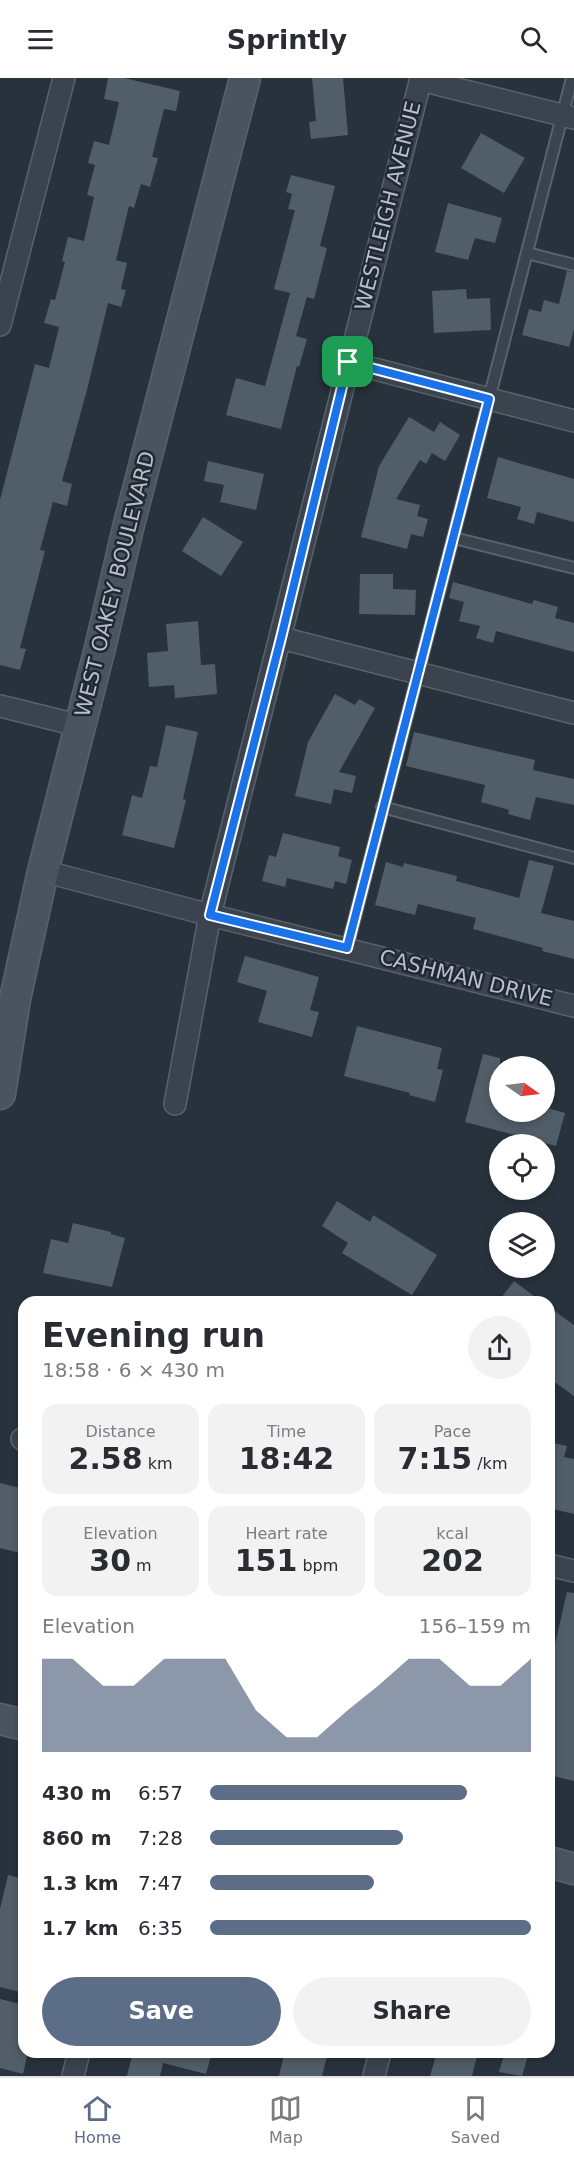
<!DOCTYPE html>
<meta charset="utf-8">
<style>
:root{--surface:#fff;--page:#f2f2f3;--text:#2b2b33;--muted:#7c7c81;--line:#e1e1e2;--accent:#5c6d87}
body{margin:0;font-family:"DejaVu Sans",sans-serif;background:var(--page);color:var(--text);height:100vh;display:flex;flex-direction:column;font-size:22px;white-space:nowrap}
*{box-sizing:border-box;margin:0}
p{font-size:20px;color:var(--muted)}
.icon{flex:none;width:33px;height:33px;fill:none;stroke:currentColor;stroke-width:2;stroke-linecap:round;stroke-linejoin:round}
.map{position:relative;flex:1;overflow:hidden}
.side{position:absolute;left:18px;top:1218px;width:537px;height:762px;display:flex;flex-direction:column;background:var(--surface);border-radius:18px;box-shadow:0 3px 9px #0003}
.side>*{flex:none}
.needle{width:39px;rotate:104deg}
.tools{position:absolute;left:489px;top:978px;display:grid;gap:12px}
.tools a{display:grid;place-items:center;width:66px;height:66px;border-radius:50%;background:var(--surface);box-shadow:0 3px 9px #0003;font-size:30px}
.pin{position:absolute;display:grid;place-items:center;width:51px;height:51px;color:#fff;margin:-26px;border-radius:12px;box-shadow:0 3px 9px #0006}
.round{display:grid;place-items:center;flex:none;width:63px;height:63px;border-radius:32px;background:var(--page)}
.summary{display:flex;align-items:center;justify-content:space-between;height:102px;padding:0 24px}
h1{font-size:33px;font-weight:700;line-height:45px}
.figures{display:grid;grid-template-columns:repeat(3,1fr);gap:9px;height:102px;padding:6px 24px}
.figures div{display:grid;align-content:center;border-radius:15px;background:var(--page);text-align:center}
.figures b{font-size:30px;font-weight:700}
.figures small{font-size:16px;font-weight:400}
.figures p{font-size:16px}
.chart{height:168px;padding:12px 24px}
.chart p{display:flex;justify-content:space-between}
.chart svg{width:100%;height:108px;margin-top:6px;fill:var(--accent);opacity:.7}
.button{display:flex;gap:12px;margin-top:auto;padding:12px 24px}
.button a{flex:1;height:69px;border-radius:36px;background:var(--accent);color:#fff;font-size:24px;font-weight:700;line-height:69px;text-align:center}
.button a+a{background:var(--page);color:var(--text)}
ul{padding:0 24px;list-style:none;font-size:20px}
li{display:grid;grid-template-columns:96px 72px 1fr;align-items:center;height:45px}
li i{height:15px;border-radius:8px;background:var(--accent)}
header{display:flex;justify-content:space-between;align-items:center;height:78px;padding:0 24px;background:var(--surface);font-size:27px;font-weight:700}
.tabs{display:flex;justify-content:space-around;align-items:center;height:84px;border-top:2px solid var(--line);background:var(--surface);font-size:16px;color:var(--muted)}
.tabs a{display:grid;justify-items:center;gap:3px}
.tabs .selected{color:var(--accent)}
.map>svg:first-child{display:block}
.building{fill:#515d68}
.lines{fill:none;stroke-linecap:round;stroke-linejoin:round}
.lane-casing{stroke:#59626b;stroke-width:14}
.street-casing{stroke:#59626b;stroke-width:24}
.secondary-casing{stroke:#59626b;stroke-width:33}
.lane{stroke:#3b444e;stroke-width:10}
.street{stroke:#3b444e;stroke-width:21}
.secondary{stroke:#4a5460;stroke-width:30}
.route-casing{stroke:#fff;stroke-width:12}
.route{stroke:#1a73e8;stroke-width:8}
.labels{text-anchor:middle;stroke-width:5;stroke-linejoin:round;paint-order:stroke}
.street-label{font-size:21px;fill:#b8bfc8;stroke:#202933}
</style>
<header><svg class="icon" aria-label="menu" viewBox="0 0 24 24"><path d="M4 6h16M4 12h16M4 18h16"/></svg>Sprintly<svg class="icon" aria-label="search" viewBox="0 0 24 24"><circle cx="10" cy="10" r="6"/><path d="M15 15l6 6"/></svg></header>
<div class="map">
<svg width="574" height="1998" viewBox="0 0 574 1998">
<rect width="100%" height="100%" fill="#28323d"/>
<path class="building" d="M 108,0 L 124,0 L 180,13 L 176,33 L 164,31 L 152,79 L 158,80 L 150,109 L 141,106 L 134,130 L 129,128 L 116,182 L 127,185 L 121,211 L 126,212 L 121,229 L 108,225 L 87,312 L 62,403 L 72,406 L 67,428 L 53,424 L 40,472 L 45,473 L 20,570 L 26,571 L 20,592 L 0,587 L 0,422 L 35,286 L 49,290 L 59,249 L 44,245 L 51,221 L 55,222 L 65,184 L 62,183 L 68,159 L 84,163 L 94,119 L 87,117 L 95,87 L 88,85 L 94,63 L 109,67 L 119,24 L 104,21 Z
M 312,0 L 343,0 L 348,57 L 311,61 L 309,44 L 316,43 Z
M 481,55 L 525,80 L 504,115 L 461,90 Z
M 291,97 L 335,108 L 320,168 L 327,170 L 314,221 L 307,219 L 296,258 L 307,261 L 299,289 L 297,288 L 281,351 L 226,337 L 236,300 L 265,308 L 290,215 L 274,211 L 295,132 L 288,131 L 292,116 L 286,114 Z
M 448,125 L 502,140 L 495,165 L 475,160 L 468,182 L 435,174 Z
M 567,193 L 574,194 L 574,251 L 569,269 L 522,257 L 529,231 L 541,234 L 544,222 L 559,226 Z
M 466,211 L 467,221 L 490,220 L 491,252 L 434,255 L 432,213 Z
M 409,339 L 434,354 L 440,344 L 460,357 L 445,383 L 432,375 L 426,386 L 420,382 L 396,421 L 420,427 L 417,438 L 428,441 L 423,459 L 411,456 L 407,471 L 361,459 L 379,388 Z
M 498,379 L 574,401 L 574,444 L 537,434 L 534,446 L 517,441 L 521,429 L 487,420 Z
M 208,383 L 264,396 L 256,432 L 220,424 L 224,407 L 204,403 Z
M 203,439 L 243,464 L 221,498 L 182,473 Z
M 360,496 L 393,496 L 393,511 L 416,512 L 415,537 L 359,536 Z
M 453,504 L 532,526 L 534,522 L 558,529 L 555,540 L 574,545 L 574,574 L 496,553 L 493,565 L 476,560 L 480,548 L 459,543 L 464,524 L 449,520 Z
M 198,543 L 201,587 L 215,586 L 217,616 L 175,620 L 174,607 L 149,609 L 147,575 L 168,573 L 166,546 Z
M 335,616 L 355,627 L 359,621 L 375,630 L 339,694 L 356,698 L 352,715 L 334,711 L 331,726 L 295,718 L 308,664 Z
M 166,647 L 198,654 L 183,721 L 186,722 L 174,770 L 122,757 L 132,717 L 142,720 L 150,688 L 157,689 Z
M 414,654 L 535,682 L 533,692 L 574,701 L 574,727 L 536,719 L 530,742 L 508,736 L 509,732 L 481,724 L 485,707 L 406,688 Z
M 283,755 L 340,769 L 338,778 L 352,782 L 346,806 L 335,803 L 333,811 L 287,800 L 285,809 L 262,803 L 269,777 L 276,779 Z
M 529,782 L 554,788 L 541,835 L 574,843 L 574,881 L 542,873 L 543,870 L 473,851 L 476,840 L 418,826 L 415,837 L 375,827 L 386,784 L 403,789 L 404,785 L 457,798 L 456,803 L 519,820 Z
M 245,878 L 319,899 L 310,932 L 319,934 L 312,959 L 258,944 L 267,913 L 237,904 Z
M 357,948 L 442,970 L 437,991 L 443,992 L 435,1024 L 409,1017 L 410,1015 L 344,998 Z
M 483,976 L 500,980 L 500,1034 L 544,1034 L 544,1029 L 565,1035 L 556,1068 L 465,1044 Z
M 337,1123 L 370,1144 L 373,1137 L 437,1177 L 412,1217 L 342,1175 L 348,1165 L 322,1148 Z
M 73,1145 L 111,1154 L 111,1156 L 125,1160 L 112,1209 L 43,1195 L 51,1161 L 68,1165 Z
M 514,1203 L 542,1224 L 498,1224 Z
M 549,1229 L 574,1247 L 574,1318 L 549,1300 Z
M 549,1364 L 567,1368 L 564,1379 L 574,1381 L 574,1436 L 549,1430 Z
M 0,1405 L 24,1411 L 24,1476 L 0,1470 Z
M 567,1514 L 574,1515 L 574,1703 L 549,1697 L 549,1564 L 555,1566 Z
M 8,1797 L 24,1801 L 24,1898 L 20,1914 L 0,1909 L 0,1831 Z
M 0,1921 L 24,1927 L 24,1974 L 28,1974 L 23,1996 L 0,1990 Z
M 133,1974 L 212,1974 L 206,1996 L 163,1985 L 160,1998 L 127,1998 Z
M 289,1974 L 328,1974 L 322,1998 L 279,1998 L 284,1977 L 288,1978 Z
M 437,1974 L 478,1974 L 472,1998 L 430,1998 Z
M 505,1974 L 529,1974 L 522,1998 L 499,1994 Z"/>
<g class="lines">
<g class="lane-casing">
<path id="lane" d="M 527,175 L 574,187
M 454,460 L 574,490
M 382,729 L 574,780
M 347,870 C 420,579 499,290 572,0"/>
</g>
<g class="street-casing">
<path id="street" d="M 421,2 L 574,40
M 0,247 L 64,0
M 348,284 L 574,343
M 281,560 L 574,635
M 0,628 L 81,648
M 43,793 L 210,837 L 574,928
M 175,1026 L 210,837 L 421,0
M 22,1361 L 24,1361
M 549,1487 L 574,1493
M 73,1998 L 79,1974
M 374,1998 L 380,1974"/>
</g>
<g class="secondary-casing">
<path id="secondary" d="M 0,1016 L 15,921 L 43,793 L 100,570 L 128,450 L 245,0
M 0,1641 L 24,1647
M 549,1784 L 574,1791"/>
</g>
<use href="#lane" class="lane"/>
<use href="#street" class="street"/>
<use href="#secondary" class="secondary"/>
</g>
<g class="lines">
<g class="route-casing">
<path id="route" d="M 348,284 L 489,321 C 443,504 393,687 347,870 L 210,837 L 281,560 Z"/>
</g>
<use href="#route" class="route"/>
</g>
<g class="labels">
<g class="street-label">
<text transform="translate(388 128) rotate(-76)" y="7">WESTLEIGH AVENUE</text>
<text transform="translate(115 506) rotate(-76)" y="7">WEST OAKEY BOULEVARD</text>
<text transform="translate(466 900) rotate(14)" y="7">CASHMAN DRIVE</text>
</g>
</g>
</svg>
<div class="tools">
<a><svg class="needle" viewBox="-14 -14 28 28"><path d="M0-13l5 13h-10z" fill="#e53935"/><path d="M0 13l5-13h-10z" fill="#7c7c81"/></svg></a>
<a><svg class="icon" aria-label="locate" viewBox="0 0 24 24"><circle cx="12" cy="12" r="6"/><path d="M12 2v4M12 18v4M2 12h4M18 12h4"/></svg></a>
<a><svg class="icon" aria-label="layers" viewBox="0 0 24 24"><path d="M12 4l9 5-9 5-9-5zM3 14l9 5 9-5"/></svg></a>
</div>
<div class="pin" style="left:348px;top:284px;background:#1e9e55"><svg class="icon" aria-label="arrive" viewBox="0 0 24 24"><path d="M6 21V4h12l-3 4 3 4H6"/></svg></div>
<section class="side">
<div class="summary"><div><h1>Evening run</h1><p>18:58 · 6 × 430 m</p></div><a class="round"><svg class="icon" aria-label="share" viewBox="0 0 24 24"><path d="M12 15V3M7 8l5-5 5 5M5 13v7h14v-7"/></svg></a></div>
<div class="figures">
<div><p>Distance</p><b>2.58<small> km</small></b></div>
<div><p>Time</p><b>18:42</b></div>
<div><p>Pace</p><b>7:15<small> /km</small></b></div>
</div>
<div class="figures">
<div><p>Elevation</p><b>30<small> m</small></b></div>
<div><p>Heart rate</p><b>151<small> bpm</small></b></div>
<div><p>kcal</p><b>202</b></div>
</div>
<div class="chart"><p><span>Elevation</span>156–159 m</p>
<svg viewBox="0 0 160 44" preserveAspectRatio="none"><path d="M0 44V6L10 6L20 17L30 17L40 6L50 6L60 6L70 27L80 38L90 38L100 27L110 17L120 6L130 6L140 17L150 17L160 6V44z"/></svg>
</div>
<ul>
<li><b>430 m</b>6:57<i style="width:80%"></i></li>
<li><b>860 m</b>7:28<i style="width:60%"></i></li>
<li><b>1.3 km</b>7:47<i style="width:51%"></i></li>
<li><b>1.7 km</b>6:35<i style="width:100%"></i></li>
</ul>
<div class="button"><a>Save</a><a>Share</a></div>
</section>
</div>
<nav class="tabs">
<a class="selected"><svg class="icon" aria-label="home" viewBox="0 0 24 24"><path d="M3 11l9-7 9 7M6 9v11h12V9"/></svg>Home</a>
<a><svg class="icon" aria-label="map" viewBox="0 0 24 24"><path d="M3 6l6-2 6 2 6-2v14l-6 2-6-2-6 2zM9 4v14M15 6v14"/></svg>Map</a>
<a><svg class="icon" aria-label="saved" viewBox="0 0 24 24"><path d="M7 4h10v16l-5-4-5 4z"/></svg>Saved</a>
</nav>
